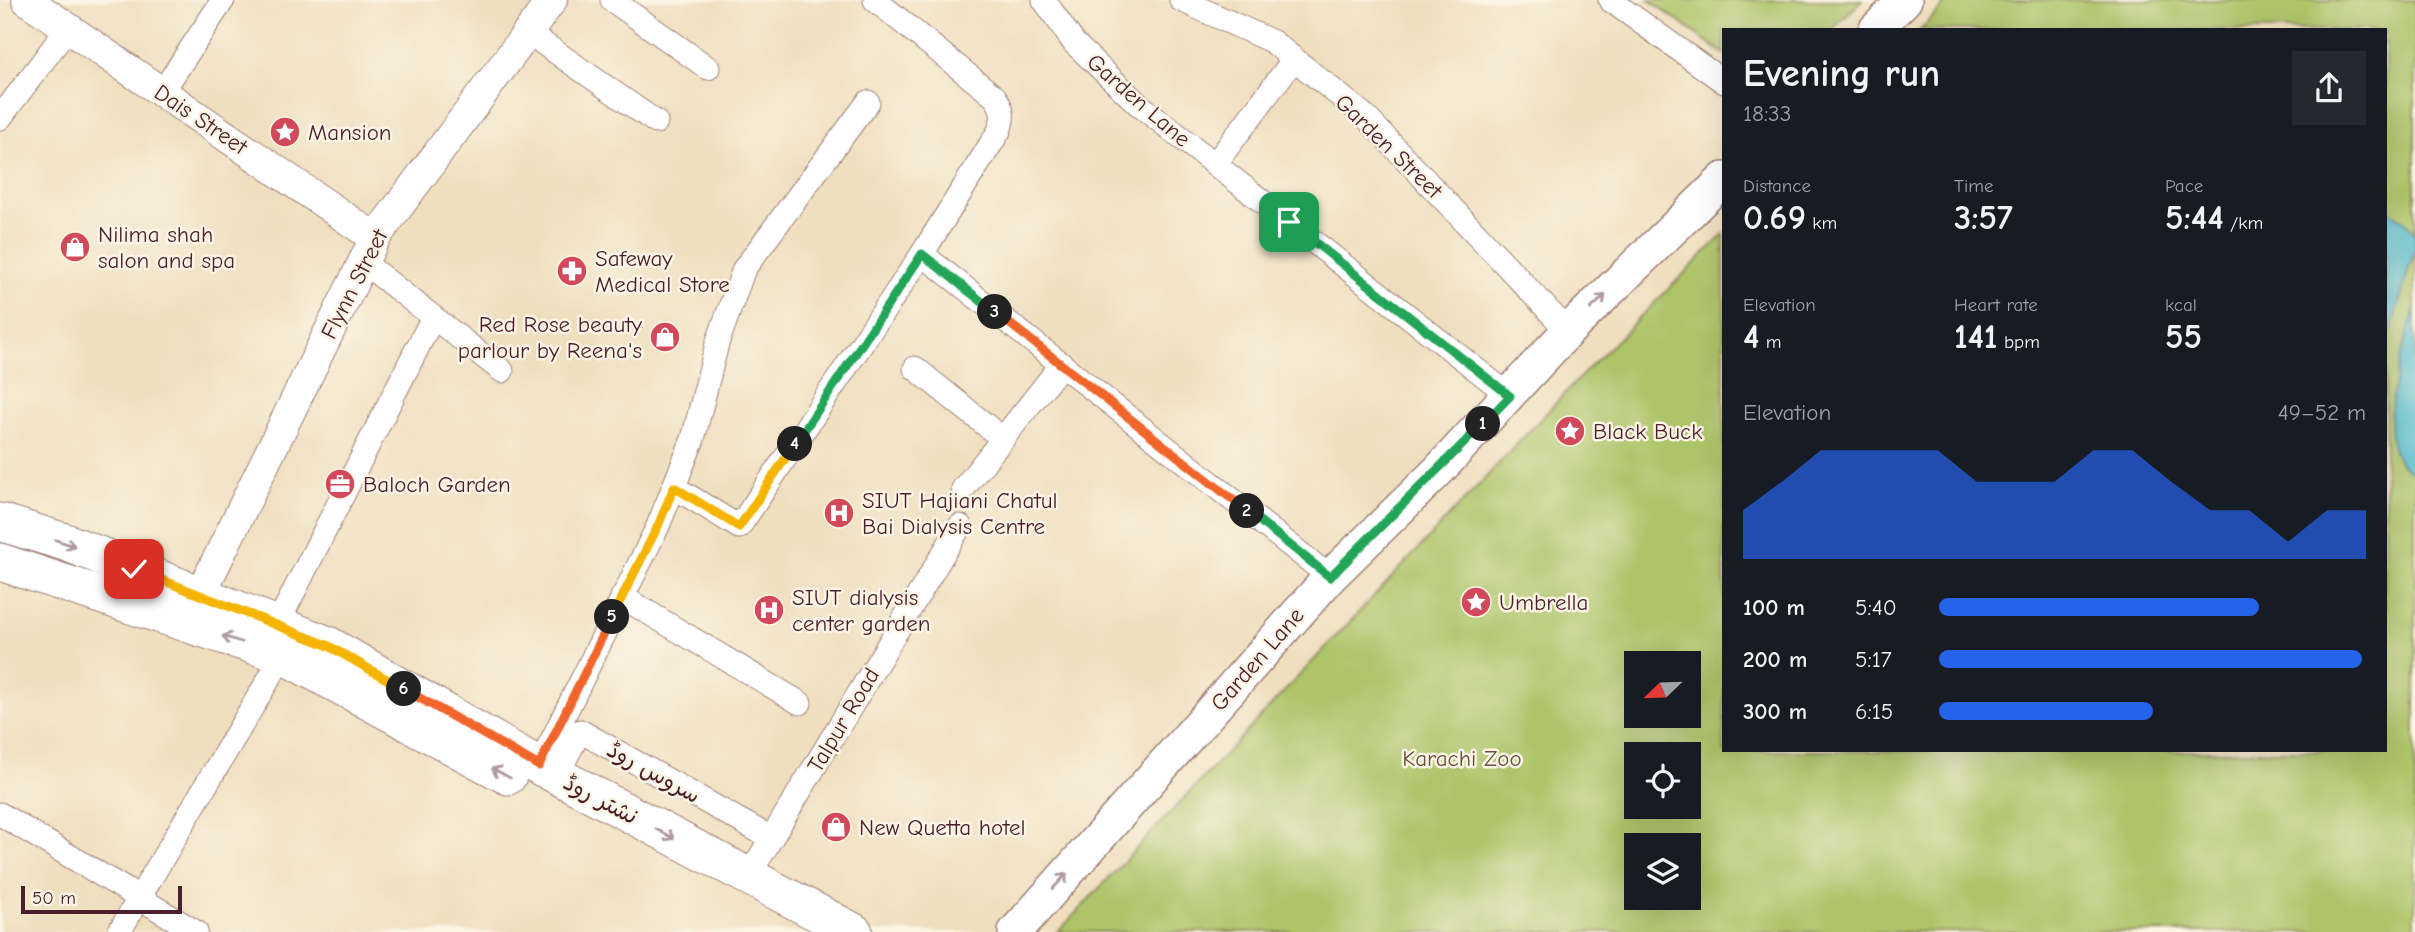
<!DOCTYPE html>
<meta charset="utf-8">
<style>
:root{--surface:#171b24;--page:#242831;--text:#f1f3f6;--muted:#9ea1a6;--accent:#2563eb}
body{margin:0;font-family:"Comic Neue","Playpen Sans Arabic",sans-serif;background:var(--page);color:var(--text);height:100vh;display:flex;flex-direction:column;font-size:26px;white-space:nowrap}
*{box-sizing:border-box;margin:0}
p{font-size:23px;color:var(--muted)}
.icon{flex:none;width:38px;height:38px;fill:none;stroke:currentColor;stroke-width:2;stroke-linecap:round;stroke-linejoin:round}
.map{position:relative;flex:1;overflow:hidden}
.details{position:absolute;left:1722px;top:28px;width:665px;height:724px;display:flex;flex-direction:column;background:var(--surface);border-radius:0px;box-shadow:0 7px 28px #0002}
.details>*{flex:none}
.needle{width:46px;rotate:247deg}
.controls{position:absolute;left:1624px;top:651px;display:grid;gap:14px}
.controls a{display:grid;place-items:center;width:77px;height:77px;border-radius:0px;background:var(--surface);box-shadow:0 7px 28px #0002;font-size:35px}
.scale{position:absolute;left:21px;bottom:18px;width:161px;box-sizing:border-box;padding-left:7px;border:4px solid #4a1f2b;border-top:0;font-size:19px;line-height:24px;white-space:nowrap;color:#4a1f2b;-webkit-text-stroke:5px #fcf5e5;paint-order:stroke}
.pin{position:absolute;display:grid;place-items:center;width:60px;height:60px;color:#fff;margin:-30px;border-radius:14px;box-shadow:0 4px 10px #0006}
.km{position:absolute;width:35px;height:35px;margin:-18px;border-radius:50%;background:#222;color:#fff;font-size:19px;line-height:35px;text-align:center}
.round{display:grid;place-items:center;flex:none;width:74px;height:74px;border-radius:0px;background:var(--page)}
.summary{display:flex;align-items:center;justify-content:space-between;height:119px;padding:0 21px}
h1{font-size:38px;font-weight:600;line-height:52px}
.stats{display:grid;grid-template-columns:repeat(3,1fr);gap:10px;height:119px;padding:7px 21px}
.stats div{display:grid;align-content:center}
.stats b{font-size:35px;font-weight:600}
.stats small{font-size:19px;font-weight:400}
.stats p{font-size:19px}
.chart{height:196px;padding:14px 21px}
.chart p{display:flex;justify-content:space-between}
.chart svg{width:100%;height:126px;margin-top:7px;fill:var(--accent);opacity:.7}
ul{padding:0 21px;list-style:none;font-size:23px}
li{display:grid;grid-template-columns:112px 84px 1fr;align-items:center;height:52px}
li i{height:18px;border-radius:9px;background:var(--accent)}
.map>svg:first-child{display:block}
.green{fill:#adc469;stroke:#7c724a;stroke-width:2;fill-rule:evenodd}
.water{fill:#52bcce;stroke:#4e6e7c;stroke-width:2}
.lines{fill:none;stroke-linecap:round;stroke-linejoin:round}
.minor-casing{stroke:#9c7f75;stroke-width:25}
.tertiary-casing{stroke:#9c7f75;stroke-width:32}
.secondary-casing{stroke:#9c7f75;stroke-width:36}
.primary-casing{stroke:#9c7f75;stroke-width:39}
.minor{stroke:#fff;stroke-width:23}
.tertiary{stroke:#fff;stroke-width:30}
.secondary{stroke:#fff;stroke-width:33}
.primary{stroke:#fff;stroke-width:37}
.oneway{stroke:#ae9aa0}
.split-1-casing{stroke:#fff;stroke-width:14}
.split-2-casing{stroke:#fff;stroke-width:14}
.split-3-casing{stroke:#fff;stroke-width:14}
.split-4-casing{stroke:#fff;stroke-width:14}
.split-5-casing{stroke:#fff;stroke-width:14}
.split-6-casing{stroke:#fff;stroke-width:14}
.split-7-casing{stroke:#fff;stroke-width:14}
.split-1{stroke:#22a559;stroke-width:9}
.split-2{stroke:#22a559;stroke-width:9}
.split-3{stroke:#f0652b;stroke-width:9}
.split-4{stroke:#22a559;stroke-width:9}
.split-5{stroke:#f5b400;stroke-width:9}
.split-6{stroke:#f0652b;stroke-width:9}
.split-7{stroke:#f5b400;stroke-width:9}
.labels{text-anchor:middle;stroke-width:5;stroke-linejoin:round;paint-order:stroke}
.street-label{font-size:23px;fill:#4a1f2b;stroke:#fcf5e5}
.poi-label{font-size:23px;fill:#4a1f2b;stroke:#fcf5e5;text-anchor:start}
.park-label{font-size:23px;fill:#68513e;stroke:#fcf5e5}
</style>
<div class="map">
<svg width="2415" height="932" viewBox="0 0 2415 932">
<rect width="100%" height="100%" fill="#fcf5e5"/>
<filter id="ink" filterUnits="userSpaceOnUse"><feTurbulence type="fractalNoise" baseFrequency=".0143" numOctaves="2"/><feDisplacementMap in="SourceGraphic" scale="14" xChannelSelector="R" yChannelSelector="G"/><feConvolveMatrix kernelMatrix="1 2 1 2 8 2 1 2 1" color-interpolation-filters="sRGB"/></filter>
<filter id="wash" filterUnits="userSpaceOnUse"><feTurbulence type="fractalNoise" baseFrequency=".00686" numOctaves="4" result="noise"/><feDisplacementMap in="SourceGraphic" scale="28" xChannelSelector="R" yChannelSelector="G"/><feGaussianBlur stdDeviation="1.57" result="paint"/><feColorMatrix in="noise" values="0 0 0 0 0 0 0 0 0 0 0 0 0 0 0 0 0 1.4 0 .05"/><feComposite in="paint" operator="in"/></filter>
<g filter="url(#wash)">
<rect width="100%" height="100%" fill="#efdfbf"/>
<path class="green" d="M 1649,0 L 1862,0 L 1832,30 L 1724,30 L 1724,54 Z
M 1949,0 L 2415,0 L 2415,932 L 1058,932 L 1585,372 L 1724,234 L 1724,751 L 2385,751 L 2385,30 L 1920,30 ZM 1636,663 L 1689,663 L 1689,716 L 1636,716 ZM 1636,754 L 1689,754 L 1689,807 L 1636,807 ZM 1636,845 L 1689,845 L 1689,898 L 1636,898 Z"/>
<path class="water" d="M 2385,207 L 2403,220 L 2415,233 L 2415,248 L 2385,351 Z
M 2415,307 L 2415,473 C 2364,455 2406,343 2415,307 Z"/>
</g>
<g filter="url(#ink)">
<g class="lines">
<g class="minor-casing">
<path id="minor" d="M 612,0 L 708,68
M 875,0 L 995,97 C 1004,110 1004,117 999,131 L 922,254
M 1044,0 L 1074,43 L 1137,103 L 1510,396
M 1181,0 L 1273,42 L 1365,116 L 1568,331
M 1610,0 L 1724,82
M 527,32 L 656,122
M 162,92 L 223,0
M 0,118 L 68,28
M 1215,164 L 1294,59
M 363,262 L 502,371
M 915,368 L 1003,439
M 674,487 L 739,527 L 922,254 L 1330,577
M 963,489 L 1062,364
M 622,597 L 800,703
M 277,625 L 433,317
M 539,766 L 658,526 L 693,439 L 717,344 L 744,269 L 868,102
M 557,775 L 580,731 L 771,838
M 0,814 L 196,932
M 748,877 L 960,526
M 119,932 L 289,645"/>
</g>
<g class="tertiary-casing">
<path id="tertiary" d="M 27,0 L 375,238
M 200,595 L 375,238 L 552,0"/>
</g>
<g class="secondary-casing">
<path id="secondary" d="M 1875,30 L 1905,0
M 1015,932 L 1330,577 L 1438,471 L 1568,331 L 1724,179"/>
</g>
<g class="primary-casing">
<path id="primary" d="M 0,522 L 68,543 L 328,645 L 539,766 L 854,932
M 0,562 L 283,655 L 508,776"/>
</g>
<use href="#minor" class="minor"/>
<use href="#tertiary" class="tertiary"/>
<use href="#secondary" class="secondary"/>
<use href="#primary" class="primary"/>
</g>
<defs><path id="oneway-shaft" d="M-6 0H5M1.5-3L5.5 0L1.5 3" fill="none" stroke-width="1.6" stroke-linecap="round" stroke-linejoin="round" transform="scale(1.75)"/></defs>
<g class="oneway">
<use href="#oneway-shaft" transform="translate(1598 302) rotate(-44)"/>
<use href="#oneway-shaft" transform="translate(65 543) rotate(19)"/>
<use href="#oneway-shaft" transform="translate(232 639) rotate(-162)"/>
<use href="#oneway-shaft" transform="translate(501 773) rotate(-152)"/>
<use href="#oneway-shaft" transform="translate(665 834) rotate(28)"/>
<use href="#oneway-shaft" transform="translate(1060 881) rotate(-48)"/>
</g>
</g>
<g class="lines" filter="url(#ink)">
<g class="split-1-casing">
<path id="split-1" d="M 1289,222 L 1510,396 L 1483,424"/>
</g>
<g class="split-2-casing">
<path id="split-2" d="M 1247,511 L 1330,577 L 1483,424"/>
</g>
<g class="split-3-casing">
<path id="split-3" d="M 995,312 L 1247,511"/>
</g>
<g class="split-4-casing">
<path id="split-4" d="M 795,444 L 922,254 L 995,312"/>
</g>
<g class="split-5-casing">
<path id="split-5" d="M 612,617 L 658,526 L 674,487 L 739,527 L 795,444"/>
</g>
<g class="split-6-casing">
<path id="split-6" d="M 404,689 L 539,766 L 612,617"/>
</g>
<g class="split-7-casing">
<path id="split-7" d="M 134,569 L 327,645 L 404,689"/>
</g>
<use href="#split-1" class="split-1"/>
<use href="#split-2" class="split-2"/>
<use href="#split-3" class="split-3"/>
<use href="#split-4" class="split-4"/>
<use href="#split-5" class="split-5"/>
<use href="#split-6" class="split-6"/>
<use href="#split-7" class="split-7"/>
</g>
<defs>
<g id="sight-disc" transform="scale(1.575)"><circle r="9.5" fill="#d1495b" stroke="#fcf5e5"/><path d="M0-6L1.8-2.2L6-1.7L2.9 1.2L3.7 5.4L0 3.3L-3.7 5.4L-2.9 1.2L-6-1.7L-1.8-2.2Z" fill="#fff"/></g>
<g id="shop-disc" transform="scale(1.575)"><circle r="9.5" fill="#d1495b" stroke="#fcf5e5"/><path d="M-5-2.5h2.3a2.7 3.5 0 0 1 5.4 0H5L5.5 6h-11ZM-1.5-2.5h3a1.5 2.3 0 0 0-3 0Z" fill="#fff"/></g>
<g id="pharmacy-disc" transform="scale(1.575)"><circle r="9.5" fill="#d1495b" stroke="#fcf5e5"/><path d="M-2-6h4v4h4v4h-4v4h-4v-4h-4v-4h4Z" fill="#fff"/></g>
<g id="office-disc" transform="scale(1.575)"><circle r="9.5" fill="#d1495b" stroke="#fcf5e5"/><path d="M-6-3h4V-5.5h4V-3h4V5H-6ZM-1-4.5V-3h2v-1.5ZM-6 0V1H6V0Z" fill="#fff"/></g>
<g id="hospital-disc" transform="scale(1.575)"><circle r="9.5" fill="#d1495b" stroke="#fcf5e5"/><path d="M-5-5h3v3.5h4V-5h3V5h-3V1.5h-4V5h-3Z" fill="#fff"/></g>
</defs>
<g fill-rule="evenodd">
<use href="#sight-disc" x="285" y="132"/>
<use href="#shop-disc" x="75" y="247"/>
<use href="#pharmacy-disc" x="572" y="271"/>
<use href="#shop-disc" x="665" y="337"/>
<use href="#sight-disc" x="1570" y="431"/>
<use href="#office-disc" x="340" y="484"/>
<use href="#hospital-disc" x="839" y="513"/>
<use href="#sight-disc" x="1476" y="602"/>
<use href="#hospital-disc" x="769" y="610"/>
<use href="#shop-disc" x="836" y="827"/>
</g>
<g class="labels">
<g class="street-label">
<text transform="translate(1139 100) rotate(41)" y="8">Garden Lane</text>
<text transform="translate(201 119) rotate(34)" y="8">Dais Street</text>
<text transform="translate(1389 146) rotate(44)" y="8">Garden Street</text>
<text transform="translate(354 284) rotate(-63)" y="8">Flynn Street</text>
<text transform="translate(1257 659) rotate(-49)" y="8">Garden Lane</text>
<text transform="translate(843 720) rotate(-59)" y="8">Talpur Road</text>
<text transform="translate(654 772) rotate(29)" y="8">سروس روڈ</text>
<text transform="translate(601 799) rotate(28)" y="8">نشتر روڈ</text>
</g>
<g class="poi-label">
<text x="308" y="140">Mansion</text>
<text x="98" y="242">Nilima shah<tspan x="98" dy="26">salon and spa</tspan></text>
<text x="595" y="266">Safeway<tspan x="595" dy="26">Medical Store</tspan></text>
<text x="642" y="332" text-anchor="end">Red Rose beauty<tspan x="642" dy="26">parlour by Reena's</tspan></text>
<text x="1593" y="439">Black Buck</text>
<text x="363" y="492">Baloch Garden</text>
<text x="862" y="508">SIUT Hajiani Chatul<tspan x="862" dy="26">Bai Dialysis Centre</tspan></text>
<text x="792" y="605">SIUT dialysis<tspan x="792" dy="26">center garden</tspan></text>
<text x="1499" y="610">Umbrella</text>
<text x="859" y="835">New Quetta hotel</text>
</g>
<g class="park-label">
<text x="1462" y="766">Karachi Zoo</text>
</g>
</g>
</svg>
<div class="controls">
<a><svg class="needle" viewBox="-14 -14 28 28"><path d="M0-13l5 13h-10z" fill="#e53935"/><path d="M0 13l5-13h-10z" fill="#9ea1a6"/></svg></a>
<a><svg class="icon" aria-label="locate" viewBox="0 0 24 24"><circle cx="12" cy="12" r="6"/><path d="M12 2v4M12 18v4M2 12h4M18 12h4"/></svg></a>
<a><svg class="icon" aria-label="layers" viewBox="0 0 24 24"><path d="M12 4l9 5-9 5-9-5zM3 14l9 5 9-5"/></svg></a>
</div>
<div class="scale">50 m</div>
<div class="pin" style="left:1289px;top:222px;background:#1e9e55"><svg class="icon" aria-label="arrive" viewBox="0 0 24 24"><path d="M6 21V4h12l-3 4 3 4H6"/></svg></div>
<div class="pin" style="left:134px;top:569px;background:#d93025"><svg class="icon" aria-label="check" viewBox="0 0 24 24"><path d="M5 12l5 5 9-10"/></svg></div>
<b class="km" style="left:1483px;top:424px">1</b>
<b class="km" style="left:1247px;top:511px">2</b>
<b class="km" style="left:995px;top:312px">3</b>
<b class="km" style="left:795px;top:444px">4</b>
<b class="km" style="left:612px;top:617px">5</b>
<b class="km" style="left:404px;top:689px">6</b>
<section class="details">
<div class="summary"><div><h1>Evening run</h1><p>18:33</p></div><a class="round"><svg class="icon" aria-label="share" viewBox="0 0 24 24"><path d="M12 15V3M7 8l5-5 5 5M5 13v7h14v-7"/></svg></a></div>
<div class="stats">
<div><p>Distance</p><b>0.69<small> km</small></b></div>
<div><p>Time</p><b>3:57</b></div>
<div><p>Pace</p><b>5:44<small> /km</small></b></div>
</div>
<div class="stats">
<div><p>Elevation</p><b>4<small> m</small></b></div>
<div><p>Heart rate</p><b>141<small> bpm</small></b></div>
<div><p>kcal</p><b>55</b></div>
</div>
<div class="chart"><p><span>Elevation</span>49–52 m</p>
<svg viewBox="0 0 160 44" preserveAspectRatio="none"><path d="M0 44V27L10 17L20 6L30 6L40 6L50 6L60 17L70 17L80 17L90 6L100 6L110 17L120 27L130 27L140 38L150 27L160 27V44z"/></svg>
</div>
<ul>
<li><b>100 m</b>5:40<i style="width:75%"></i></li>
<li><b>200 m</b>5:17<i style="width:99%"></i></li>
<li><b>300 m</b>6:15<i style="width:50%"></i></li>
</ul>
</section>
</div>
